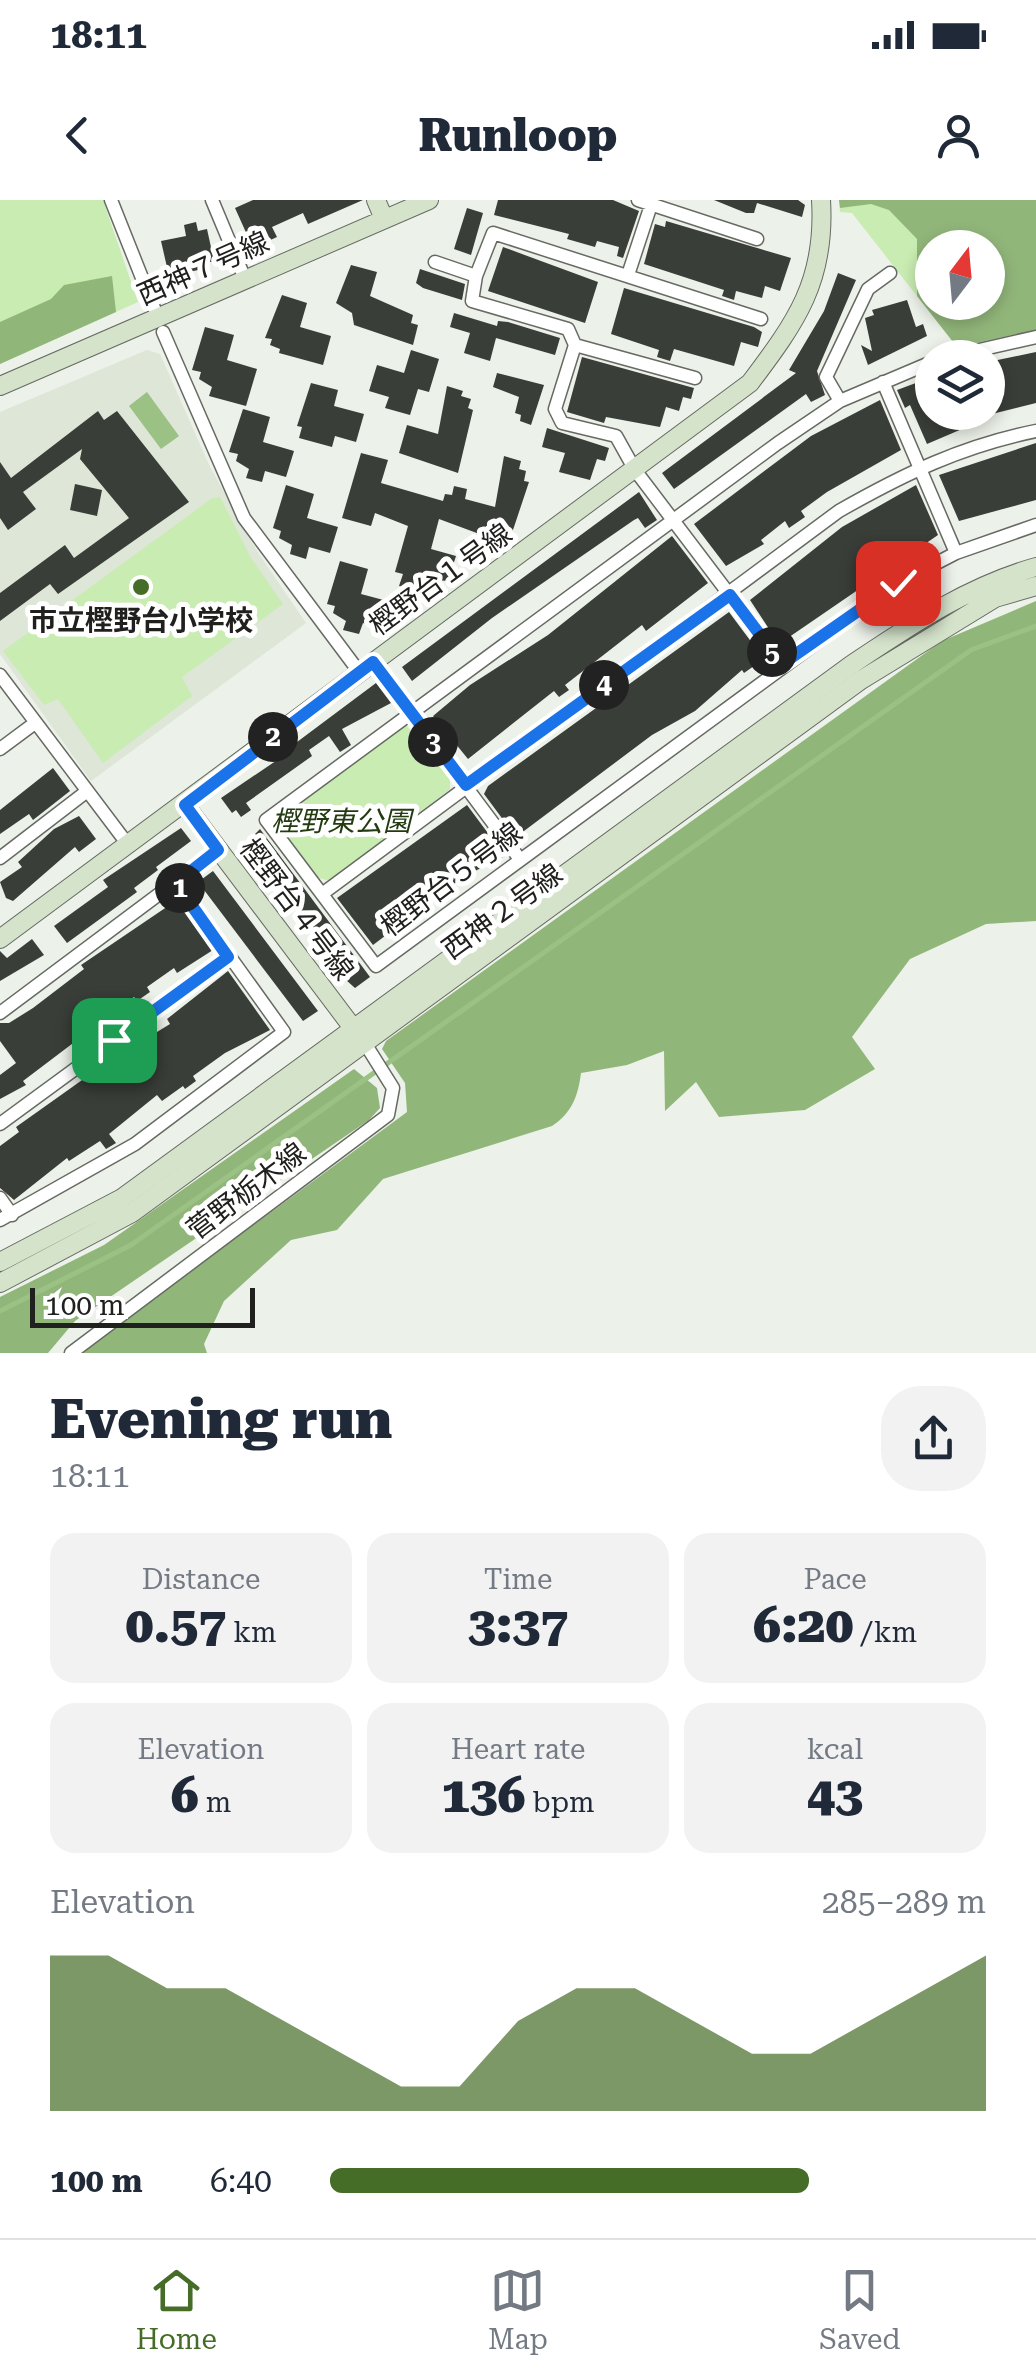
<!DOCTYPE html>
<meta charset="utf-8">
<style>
:root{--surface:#fff;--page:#f2f2f3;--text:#1f2937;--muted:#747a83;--line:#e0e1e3;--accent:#466d28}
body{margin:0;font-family:"Roboto Serif","Noto Sans JP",serif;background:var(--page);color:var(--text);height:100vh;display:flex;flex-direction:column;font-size:38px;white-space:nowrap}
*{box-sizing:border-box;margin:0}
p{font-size:32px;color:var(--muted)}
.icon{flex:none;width:55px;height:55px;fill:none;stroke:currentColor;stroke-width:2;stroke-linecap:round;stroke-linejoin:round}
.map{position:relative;height:1153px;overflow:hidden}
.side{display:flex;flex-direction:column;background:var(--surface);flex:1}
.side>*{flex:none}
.needle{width:65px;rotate:16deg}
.fabs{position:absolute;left:915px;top:30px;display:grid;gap:20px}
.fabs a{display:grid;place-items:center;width:90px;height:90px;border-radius:50%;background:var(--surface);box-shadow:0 5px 15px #0003;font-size:50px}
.scale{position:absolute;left:30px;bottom:25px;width:225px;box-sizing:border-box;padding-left:10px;border:5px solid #20211f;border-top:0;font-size:28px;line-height:35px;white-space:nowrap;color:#20211f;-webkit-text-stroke:8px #fff;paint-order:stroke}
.pin{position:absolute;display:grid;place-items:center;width:85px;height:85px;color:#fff;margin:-42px;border-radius:20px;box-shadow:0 5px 15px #0006}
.km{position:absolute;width:50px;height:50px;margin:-25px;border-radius:50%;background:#222;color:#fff;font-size:28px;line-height:50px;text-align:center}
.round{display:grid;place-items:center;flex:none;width:105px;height:105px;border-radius:40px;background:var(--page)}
.overview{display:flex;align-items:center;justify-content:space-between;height:170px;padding:0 50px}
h1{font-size:55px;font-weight:800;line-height:75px}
.metrics{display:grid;grid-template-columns:repeat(3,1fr);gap:15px;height:170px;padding:10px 50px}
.metrics div{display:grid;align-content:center;border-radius:25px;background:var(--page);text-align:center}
.metrics b{font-size:50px;font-weight:800}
.metrics small{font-size:28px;font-weight:400}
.metrics p{font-size:28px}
.chart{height:280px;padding:20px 50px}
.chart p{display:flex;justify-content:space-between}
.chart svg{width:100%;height:180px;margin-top:10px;fill:var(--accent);opacity:.7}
ul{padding:0 50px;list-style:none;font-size:32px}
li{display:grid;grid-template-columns:160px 120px 1fr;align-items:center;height:75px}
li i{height:25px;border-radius:12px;background:var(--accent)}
.status{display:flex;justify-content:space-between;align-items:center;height:70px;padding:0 50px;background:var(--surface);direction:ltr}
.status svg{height:28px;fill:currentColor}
header{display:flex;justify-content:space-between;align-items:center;height:130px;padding:0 50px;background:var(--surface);font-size:45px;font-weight:800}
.menu{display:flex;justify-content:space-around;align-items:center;height:140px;border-top:2px solid var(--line);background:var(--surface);font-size:28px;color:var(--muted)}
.menu a{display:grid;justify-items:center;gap:5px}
.menu .on{color:var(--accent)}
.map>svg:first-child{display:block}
.built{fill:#dde6d7}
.green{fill:#c8ecb1;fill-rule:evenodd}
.forest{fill:#91b67a;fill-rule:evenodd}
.water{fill:#9cc184}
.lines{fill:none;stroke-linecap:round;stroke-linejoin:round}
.stream{stroke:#9cc184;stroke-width:5}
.building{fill:#3a3e38}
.street-casing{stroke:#666a63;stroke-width:15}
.secondary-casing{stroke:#666a63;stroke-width:20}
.street{stroke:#fff;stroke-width:12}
.secondary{stroke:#d5e3cb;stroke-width:18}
.route-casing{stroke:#fff;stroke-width:20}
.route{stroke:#1a73e8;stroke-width:12}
.poi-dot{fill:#466d28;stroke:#fff;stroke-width:4}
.labels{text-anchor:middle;stroke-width:10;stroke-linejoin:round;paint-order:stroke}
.street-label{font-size:28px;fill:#20211f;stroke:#fff}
.poi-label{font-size:28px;font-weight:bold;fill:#20211f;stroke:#fff}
.park-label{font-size:28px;font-style:italic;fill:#233b10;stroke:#fff}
</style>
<div class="status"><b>18:11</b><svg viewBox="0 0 49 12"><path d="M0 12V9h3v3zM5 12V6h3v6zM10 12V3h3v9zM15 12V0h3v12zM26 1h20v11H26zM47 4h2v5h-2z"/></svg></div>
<header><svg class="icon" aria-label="back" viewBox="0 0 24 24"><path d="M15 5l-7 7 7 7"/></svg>Runloop<svg class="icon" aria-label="person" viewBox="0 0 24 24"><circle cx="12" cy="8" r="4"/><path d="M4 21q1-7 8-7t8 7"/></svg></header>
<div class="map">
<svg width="1036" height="1153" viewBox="0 0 1036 1153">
<rect width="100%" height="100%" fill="#ecf1e9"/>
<path class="built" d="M 147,150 L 160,154 L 210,267 L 257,351 L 306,423 L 91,581 L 0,454 L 0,212 Z"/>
<path class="green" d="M 0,0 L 103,0 L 138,102 L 0,164 Z
M 839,0 L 1036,0 L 1036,130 L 957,147 L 852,13 L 840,12 ZM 932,48 L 988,48 L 988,102 L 932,102 Z
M 220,297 L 251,358 L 283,404 L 182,477 L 192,496 L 103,563 L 58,499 L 44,505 L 3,451 L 211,299 Z
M 406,525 L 450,579 L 450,589 L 330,681 L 319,678 L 280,627 L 282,615 Z"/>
<path class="forest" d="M 839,0 L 1036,0 L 1036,130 L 957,147 L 917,96 L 917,39 L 889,10 L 871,4 L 840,8 ZM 932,48 L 988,48 L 988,102 L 932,102 Z
M 112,76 L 116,112 L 0,164 L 0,122 L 51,99 L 64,85 Z
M 1036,401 L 1036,721 L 986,724 L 910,759 L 852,837 L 875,869 L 805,910 L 719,917 L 696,882 L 665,911 L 664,851 L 627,865 L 581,873 C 578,896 572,913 552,926 L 383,979 L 337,1030 L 291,1040 L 224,1101 L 204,1144 L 207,1153 L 80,1153 L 407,912 L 405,883 L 382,849 L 386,841 L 942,441 Z
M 354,869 L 377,888 L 380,908 L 369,920 L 75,1121 L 48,1153 L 0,1153 L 0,1097 L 104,1045 Z"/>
<path class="water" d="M 147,192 L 179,236 L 161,249 L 129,206 Z"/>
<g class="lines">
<path class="stream" d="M 0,1111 L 131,1045 L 971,450 L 1036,426"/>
</g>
<path class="building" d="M 253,0 L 363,0 L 308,24 L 303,13 L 272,27 L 277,37 L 253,48 L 235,8 Z
M 498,0 L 613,0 L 639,11 L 623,58 L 617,56 L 619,47 L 597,41 L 595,47 L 567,39 L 569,34 L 494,15 Z
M 714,0 L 798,0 L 805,5 L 802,17 L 757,3 L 754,13 L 746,13 Z
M 467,8 L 483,13 L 471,55 L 454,49 Z
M 666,21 L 791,58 L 780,91 L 765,86 L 762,98 L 736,91 L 734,100 L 722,96 L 724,90 L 644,64 L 655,24 L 665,27 Z
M 196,22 L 198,31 L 207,29 L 214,61 L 207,63 L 208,68 L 169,76 L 161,41 L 186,36 L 184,25 Z
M 503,47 L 598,82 L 585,123 L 488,91 Z
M 351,65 L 377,72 L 370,96 L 413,115 L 411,123 L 418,125 L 413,145 L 354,125 L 352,113 L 336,103 Z
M 420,69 L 465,84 L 462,100 L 423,88 L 416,83 Z
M 838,73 L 856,80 L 817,171 L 825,195 L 811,202 L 806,194 L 674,289 L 662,273 L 796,173 L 789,170 L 824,111 Z
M 624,88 L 754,127 L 762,132 L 758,147 L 741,142 L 734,166 L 674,149 L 670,161 L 657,157 L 659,150 L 611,134 Z
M 282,95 L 307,103 L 300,127 L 331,136 L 323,165 L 279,153 L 280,149 L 270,145 L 272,139 L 265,138 Z
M 907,100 L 916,127 L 923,124 L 927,136 L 868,165 L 861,145 L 872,151 L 865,118 L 874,115 L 872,110 Z
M 454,113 L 497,126 L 498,121 L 508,122 L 560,138 L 555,155 L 496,138 L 490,161 L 464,153 L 470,133 L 450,127 Z
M 205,127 L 234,135 L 227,160 L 257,169 L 246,206 L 209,196 L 212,187 L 199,179 L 201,172 L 192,170 Z
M 411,150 L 439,159 L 429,192 L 418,189 L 410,215 L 385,208 L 389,197 L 369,191 L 377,165 L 404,173 Z
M 1036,152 L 1036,203 L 988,215 L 988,162 Z
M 582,157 L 694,188 L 691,199 L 683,197 L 679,211 L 666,207 L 660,227 L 606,217 L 604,223 L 567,212 Z
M 497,173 L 544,185 L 531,225 L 520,221 L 521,215 L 515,213 L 519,197 L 493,187 Z
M 932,177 L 932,212 L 981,215 L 959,222 L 962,229 L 927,244 L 910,205 L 905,208 L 897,190 Z
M 311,183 L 338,190 L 334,206 L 364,214 L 356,242 L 335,236 L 332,247 L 299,238 L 302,227 L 297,226 Z
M 447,186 L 463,191 L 461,196 L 471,199 L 468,208 L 473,210 L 458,273 L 399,253 L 407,225 L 438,234 Z
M 880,200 L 901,250 L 827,292 L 801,311 L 805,317 L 789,328 L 785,321 L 761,340 L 764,344 L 726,366 L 694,324 L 811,236 Z
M 243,209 L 270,217 L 263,242 L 294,251 L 286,277 L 265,271 L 262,282 L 246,278 L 249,269 L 236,261 L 238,254 L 229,252 Z
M 98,211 L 104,220 L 117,211 L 189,302 L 58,394 L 50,384 L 0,421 L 0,393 L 65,345 L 74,358 L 129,318 L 80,259 L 82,249 L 23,292 L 36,309 L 8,330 L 0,318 L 0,262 L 11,278 Z
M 547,228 L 609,248 L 605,261 L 597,259 L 590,280 L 559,272 L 565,253 L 542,247 Z
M 1036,243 L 1036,300 L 959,321 L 939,275 Z
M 361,253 L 388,260 L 381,283 L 443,301 L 445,294 L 452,295 L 454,286 L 467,289 L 465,299 L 495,307 L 504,256 L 521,261 L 519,269 L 526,271 L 524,281 L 529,282 L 512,333 L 504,331 L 501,342 L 439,319 L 431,349 L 456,356 L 448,381 L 424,379 L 420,392 L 399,386 L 403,374 L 395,372 L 408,326 L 375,313 L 371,326 L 342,318 Z
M 75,284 L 102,290 L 97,316 L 70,310 Z
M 286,285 L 314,294 L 307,318 L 338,327 L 330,353 L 309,347 L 306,359 L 290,354 L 292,345 L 279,338 L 281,331 L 273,328 Z
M 916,285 L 938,335 L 779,444 L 750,400 L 842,327 Z
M 639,292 L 657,320 L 645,328 L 638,318 L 634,320 L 492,418 L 412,481 L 402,467 Z
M 672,336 L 708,383 L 646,431 L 642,425 L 565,485 L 569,490 L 559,497 L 554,491 L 468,559 L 433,516 L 470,485 L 548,435 Z
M 340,361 L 368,369 L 361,394 L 391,402 L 383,429 L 363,423 L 359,434 L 343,430 L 346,421 L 333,413 L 335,406 L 327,404 Z
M 729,412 L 764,459 L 744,473 L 742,470 L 695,511 L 652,535 L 516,637 L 484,594 L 488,586 Z
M 376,483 L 391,503 L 342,529 L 351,545 L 340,552 L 329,536 L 309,550 L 312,556 L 246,603 L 251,610 L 241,617 L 236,610 L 232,613 L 221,598 L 295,548 L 293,545 Z
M 53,568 L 70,591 L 33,620 L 29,614 L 0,634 L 0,610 Z
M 467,605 L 505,656 L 463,677 L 373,745 L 337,698 Z
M 79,616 L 96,639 L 79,652 L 75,647 L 13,701 L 6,698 L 0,682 L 22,667 L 18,662 L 54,629 Z
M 181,628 L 191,641 L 156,667 L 158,670 L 134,688 L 137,692 L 67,743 L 54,726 L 108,687 L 103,680 Z
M 260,629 L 370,777 L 355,788 L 337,772 L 319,744 L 322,742 L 279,681 L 243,646 Z
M 213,671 L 318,811 L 303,821 L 198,682 Z
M 177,700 L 213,750 L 177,773 L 174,768 L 147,787 L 150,792 L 137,801 L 134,797 L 23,881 L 26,885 L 0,899 L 0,875 L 16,863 L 0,841 L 0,823 L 9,823 L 33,808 L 84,769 L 81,765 Z
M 32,739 L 44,755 L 0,781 L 0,751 L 7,758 Z
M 228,771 L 270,830 L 225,853 L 193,876 L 196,881 L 185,889 L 183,886 L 162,901 L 157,895 L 109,934 L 116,943 L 106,949 L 100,941 L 69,961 L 67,958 L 14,1000 L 0,988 L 0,946 L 19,932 L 16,927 L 92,873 L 97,879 L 125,859 L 121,854 L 170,824 L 167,819 Z"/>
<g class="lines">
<g class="street-casing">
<path id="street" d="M 111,0 L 154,108
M 212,0 L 245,79
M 638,0 L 757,39
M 435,62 L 476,76
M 628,75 L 651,5
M 163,132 L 244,318 L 354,465
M 575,145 L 555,209 L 562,223 L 616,236 L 635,270 L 782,464
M 944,158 L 1036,137
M 932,162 L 840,201 L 778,243 L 266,620 L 376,766 L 898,383 L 956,353 L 1036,325
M 695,178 L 575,145 L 568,129 L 472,101 L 476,76 L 493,33 L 761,119
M 883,182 L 956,353
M 840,201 L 826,177 L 868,89 L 890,73
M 373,462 L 519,658
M 0,475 L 129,646
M 0,549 L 35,523
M 0,658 L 86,592
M 322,694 L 839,311 C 904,274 962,246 1036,231
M 0,813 L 218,650
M 0,924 L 228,757
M 0,998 L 12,1015
M 0,1020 L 135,944 L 284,832 L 177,683
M 71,1153 L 388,915 L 393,888 L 366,845"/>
</g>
<g class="secondary-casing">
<path id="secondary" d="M 376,0 L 384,19
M 0,186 L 429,0
M 185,605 L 362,840
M 0,739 L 750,183 C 796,122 826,81 821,0
M 0,1062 L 122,998 L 851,465 C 911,425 966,387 1036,367
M 0,1083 L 132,1013 L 861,480 L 995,398 L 1036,386"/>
</g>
<use href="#street" class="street"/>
<use href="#secondary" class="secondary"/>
</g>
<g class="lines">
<g class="route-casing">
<path id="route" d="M 114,840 L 228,757 L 176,683 L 218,650 L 185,605 L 373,462 L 466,585 L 730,395 L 782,464 L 898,383"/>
</g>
<use href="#route" class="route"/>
</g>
<circle class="poi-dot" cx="141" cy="387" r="10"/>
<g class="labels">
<g class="street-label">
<text transform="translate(203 68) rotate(-24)" y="10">西神７号線</text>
<text transform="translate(440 379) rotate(-36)" y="10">樫野台１号線</text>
<text transform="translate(451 679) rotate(-37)" y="10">樫野台５号線</text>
<text transform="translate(297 709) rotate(53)" y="10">樫野台４号線</text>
<text transform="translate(502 711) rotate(-36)" y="10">西神２号線</text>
<text transform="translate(246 991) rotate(-37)" y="10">菅野栃木線</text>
</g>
<g class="poi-label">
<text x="141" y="430">市立樫野台小学校</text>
</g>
<g class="park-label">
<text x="341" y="631">樫野東公園</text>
</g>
</g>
</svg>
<div class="fabs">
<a><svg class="needle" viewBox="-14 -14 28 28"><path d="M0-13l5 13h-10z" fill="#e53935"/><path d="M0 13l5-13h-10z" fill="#747a83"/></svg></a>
<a><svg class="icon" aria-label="layers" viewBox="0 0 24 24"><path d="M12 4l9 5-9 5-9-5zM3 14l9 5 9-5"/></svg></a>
</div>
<div class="scale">100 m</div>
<div class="pin" style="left:114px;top:840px;background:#1e9e55"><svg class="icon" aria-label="arrive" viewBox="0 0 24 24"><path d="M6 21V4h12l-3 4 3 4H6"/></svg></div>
<div class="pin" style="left:898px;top:383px;background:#d93025"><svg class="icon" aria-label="check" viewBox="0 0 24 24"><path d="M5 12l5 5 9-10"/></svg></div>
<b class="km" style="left:180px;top:688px">1</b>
<b class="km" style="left:273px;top:537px">2</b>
<b class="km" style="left:433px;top:542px">3</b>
<b class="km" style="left:604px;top:485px">4</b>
<b class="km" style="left:772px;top:452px">5</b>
</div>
<section class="side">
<div class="overview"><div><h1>Evening run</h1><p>18:11</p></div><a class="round"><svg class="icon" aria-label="share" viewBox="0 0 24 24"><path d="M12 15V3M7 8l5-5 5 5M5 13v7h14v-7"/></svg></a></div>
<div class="metrics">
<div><p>Distance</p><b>0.57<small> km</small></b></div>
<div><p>Time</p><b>3:37</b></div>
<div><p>Pace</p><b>6:20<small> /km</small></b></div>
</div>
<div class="metrics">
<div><p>Elevation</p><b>6<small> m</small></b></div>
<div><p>Heart rate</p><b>136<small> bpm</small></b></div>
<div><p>kcal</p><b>43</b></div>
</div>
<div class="chart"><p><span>Elevation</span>285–289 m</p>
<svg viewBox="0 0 160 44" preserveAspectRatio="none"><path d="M0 44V6L10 6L20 14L30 14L40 22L50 30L60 38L70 38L80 22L90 14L100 14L110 22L120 30L130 30L140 22L150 14L160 6V44z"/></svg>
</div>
<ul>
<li><b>100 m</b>6:40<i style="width:73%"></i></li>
</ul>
</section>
<nav class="menu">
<a class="on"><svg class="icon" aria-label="home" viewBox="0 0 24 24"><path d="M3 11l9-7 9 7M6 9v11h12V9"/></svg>Home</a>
<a><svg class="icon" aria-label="map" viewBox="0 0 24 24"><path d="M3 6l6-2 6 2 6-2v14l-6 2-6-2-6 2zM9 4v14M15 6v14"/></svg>Map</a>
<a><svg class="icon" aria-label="saved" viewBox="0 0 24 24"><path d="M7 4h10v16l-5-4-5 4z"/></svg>Saved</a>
</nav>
